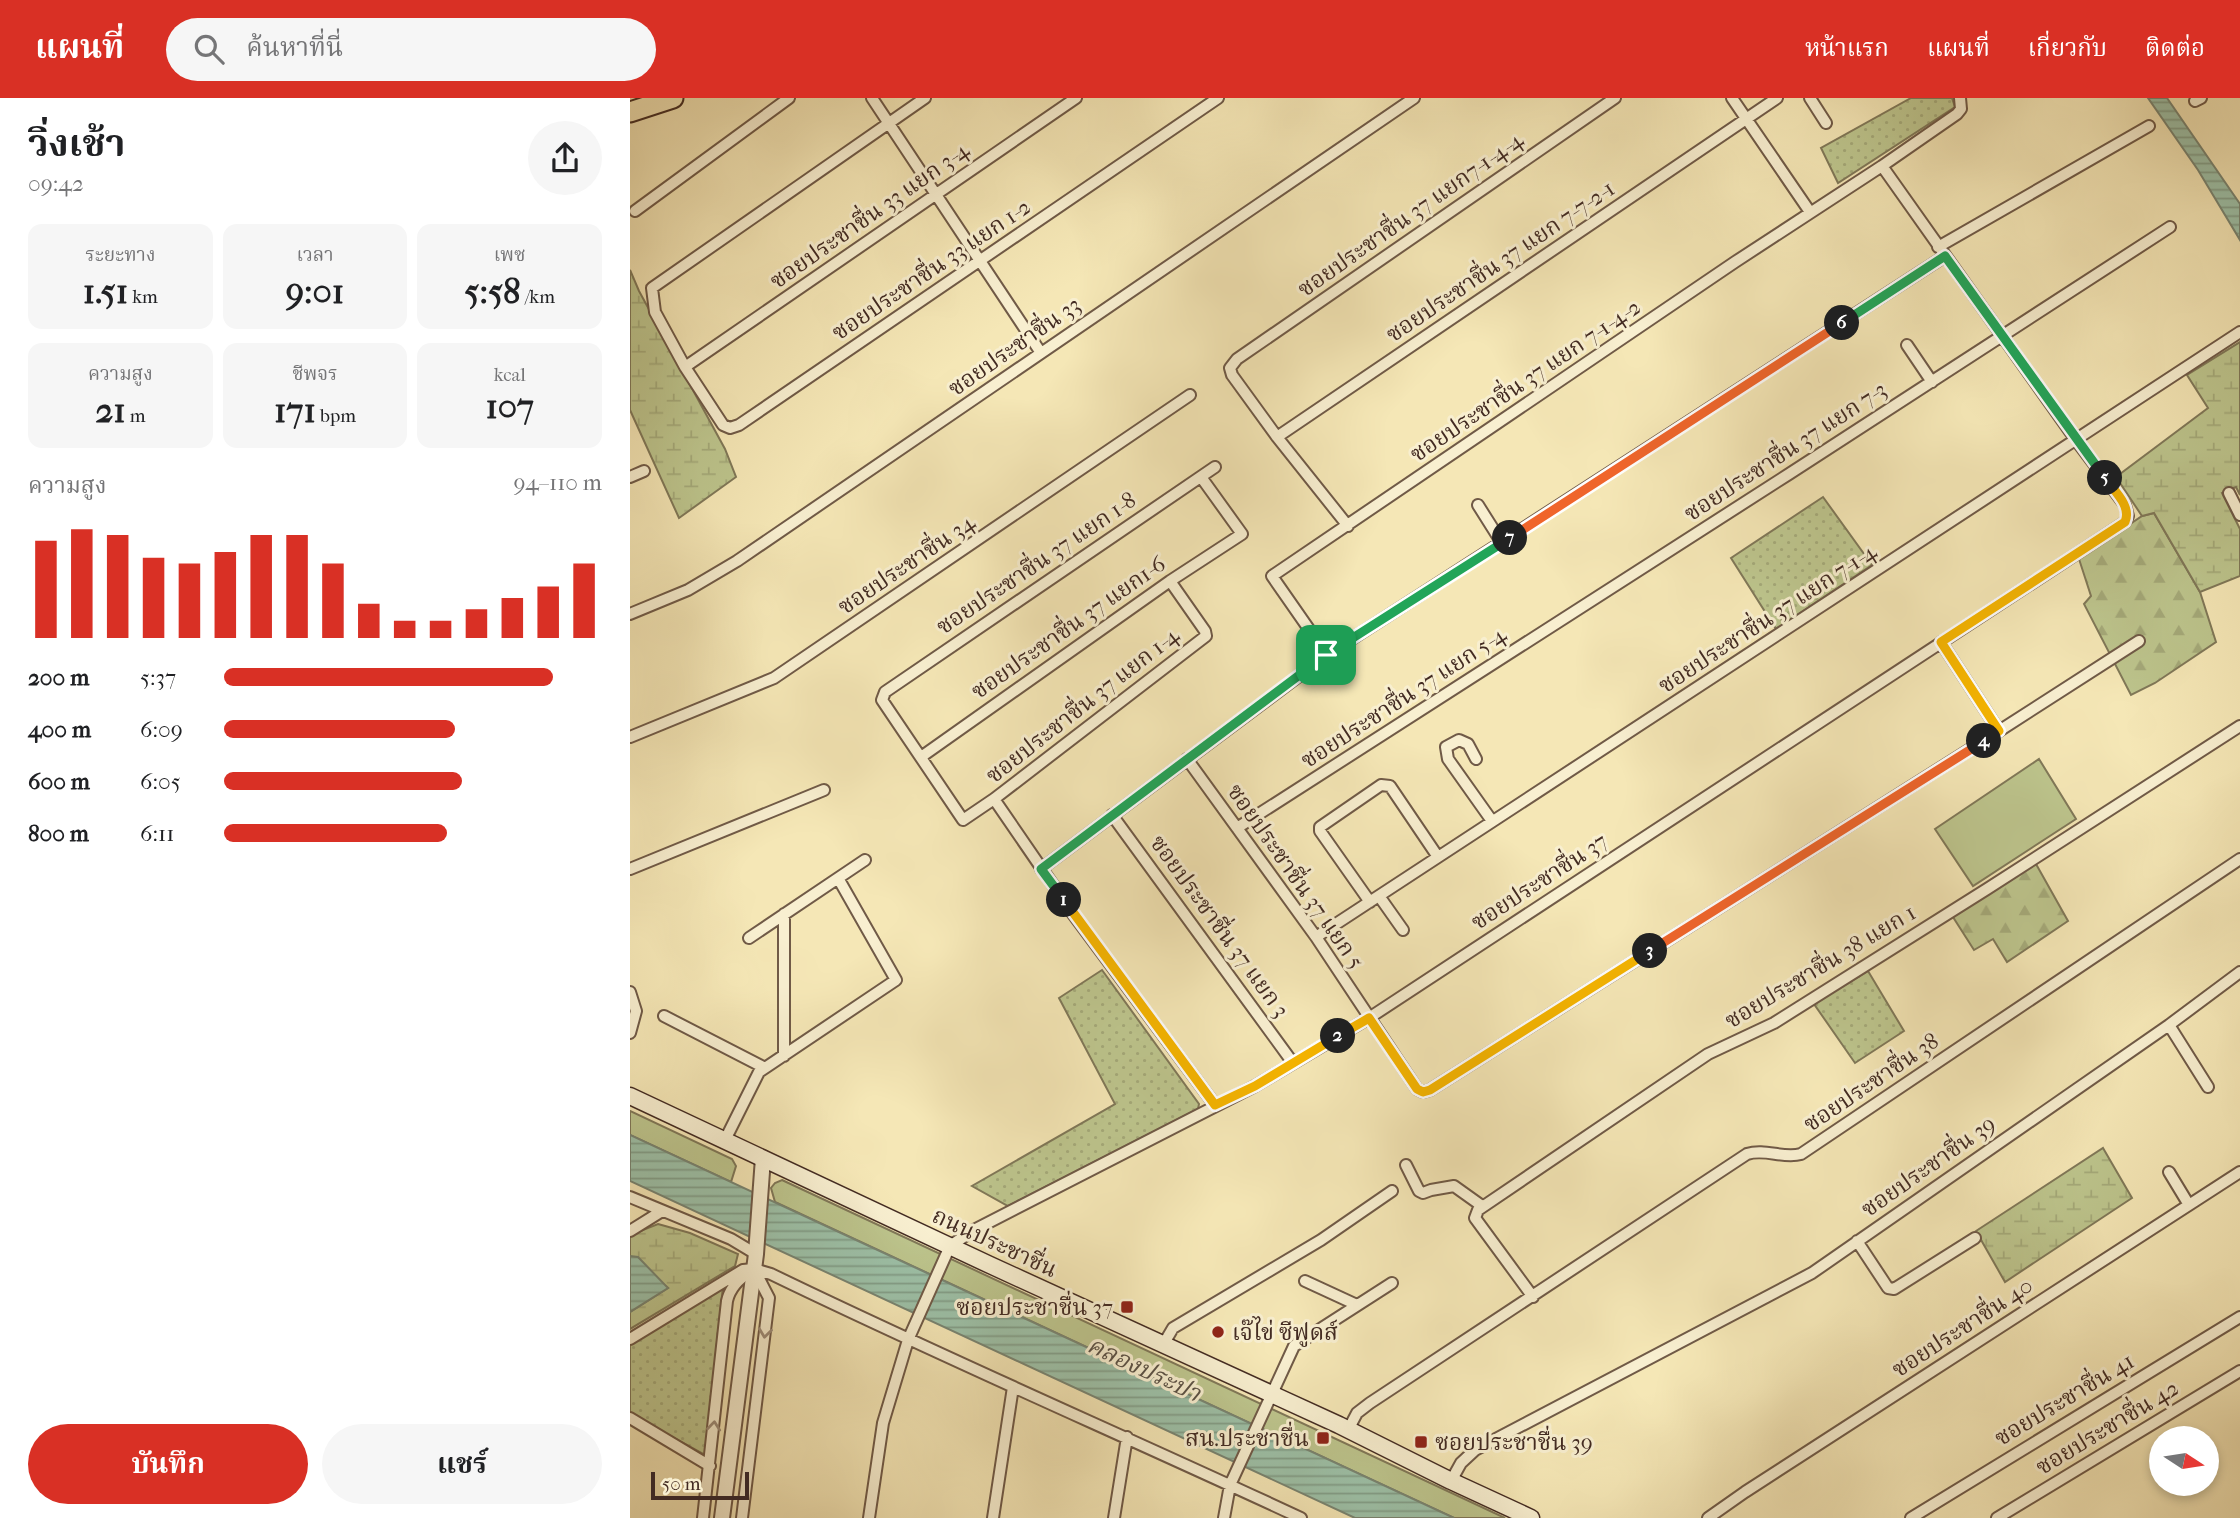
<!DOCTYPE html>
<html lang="th">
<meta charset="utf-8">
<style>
:root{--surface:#fff;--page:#f6f6f6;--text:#202124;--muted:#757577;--accent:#d93025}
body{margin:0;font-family:"IM FELL French Canon","Noto Serif Thai",serif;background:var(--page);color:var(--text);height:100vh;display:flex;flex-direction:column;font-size:26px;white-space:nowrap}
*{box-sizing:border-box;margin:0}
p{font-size:23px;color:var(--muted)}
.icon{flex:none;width:38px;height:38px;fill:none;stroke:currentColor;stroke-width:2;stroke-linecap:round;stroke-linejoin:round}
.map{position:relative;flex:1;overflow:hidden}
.panel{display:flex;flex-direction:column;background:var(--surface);width:630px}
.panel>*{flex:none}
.needle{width:46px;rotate:102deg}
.controls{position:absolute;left:1519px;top:1328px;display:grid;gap:14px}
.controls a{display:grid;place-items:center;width:70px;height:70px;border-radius:50%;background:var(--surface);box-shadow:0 4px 10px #0003;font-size:35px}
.scale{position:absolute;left:21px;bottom:18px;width:98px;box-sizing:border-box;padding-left:7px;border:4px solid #432b22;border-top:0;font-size:19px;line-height:24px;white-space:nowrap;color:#432b22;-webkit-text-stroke:5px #f8efd0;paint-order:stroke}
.pin{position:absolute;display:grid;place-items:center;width:60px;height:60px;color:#fff;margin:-30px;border-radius:14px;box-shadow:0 4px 10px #0006}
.km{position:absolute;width:35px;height:35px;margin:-18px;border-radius:50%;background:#222;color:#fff;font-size:19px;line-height:35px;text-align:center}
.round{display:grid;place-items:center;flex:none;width:74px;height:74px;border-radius:37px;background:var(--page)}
.overview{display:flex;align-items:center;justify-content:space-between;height:119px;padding:0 28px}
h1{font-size:38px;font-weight:700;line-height:52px}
.metrics{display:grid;grid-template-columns:repeat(3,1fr);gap:10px;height:119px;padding:7px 28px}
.metrics div{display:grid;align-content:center;border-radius:14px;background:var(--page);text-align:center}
.metrics b{font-size:35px;font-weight:700}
.metrics small{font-size:19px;font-weight:400}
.metrics p{font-size:19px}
.chart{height:196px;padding:14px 28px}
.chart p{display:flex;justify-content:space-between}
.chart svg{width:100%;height:126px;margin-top:7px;stroke:var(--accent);stroke-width:6}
.primary-button{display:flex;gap:14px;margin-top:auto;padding:14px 28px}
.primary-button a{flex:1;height:80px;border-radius:42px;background:var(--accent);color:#fff;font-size:28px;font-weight:700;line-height:80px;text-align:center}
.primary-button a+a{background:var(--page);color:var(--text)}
ul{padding:0 28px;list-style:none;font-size:23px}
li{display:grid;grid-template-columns:112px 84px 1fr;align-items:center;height:52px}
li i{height:18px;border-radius:9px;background:var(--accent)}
header{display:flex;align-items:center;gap:42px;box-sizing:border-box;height:98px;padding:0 35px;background:var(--accent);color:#fff}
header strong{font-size:33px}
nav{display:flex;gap:38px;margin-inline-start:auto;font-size:24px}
.search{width:490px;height:63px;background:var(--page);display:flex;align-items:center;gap:18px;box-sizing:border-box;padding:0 24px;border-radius:38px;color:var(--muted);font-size:26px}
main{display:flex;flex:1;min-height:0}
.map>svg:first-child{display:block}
.grass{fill:url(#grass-dots);stroke:#807858;stroke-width:2}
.forest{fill:url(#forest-firs);stroke:#807858;stroke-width:2}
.wetland{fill:url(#wetland-marsh);stroke:#807858;stroke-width:2}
.garden{fill:#bdc58d;stroke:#807858;stroke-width:2}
.water{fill:url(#water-rules);stroke:#798572;stroke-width:2}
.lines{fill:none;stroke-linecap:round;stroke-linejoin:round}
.minor-casing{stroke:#705a47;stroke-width:14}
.tertiary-casing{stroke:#705a47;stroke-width:18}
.secondary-casing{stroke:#432b22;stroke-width:19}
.motorway-casing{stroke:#432b22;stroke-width:23}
.minor{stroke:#f8efd0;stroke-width:10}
.tertiary{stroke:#f8efd0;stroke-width:14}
.secondary{stroke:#f8efd0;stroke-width:16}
.motorway{stroke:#f5e7b6;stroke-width:19}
.oneway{stroke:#9e8d79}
.split-1-casing{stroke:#fff;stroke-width:14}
.split-2-casing{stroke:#fff;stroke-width:14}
.split-3-casing{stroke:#fff;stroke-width:14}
.split-4-casing{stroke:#fff;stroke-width:14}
.split-5-casing{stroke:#fff;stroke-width:14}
.split-6-casing{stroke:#fff;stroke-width:14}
.split-7-casing{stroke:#fff;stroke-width:14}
.split-8-casing{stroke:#fff;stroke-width:14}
.split-1{stroke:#22a559;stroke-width:9}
.split-2{stroke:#f5b400;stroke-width:9}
.split-3{stroke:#f5b400;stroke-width:9}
.split-4{stroke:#f0652b;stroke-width:9}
.split-5{stroke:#f5b400;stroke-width:9}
.split-6{stroke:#22a559;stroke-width:9}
.split-7{stroke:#f0652b;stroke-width:9}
.split-8{stroke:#22a559;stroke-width:9}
.poi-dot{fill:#8f2418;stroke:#f8efd0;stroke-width:2.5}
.labels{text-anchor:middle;stroke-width:6;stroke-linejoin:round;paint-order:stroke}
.street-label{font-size:23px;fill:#432b22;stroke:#f8efd0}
.poi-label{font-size:23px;fill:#432b22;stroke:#f8efd0;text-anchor:end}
.water-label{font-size:24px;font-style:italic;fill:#5a5044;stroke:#f8efd0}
</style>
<header>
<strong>แผนที่</strong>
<div class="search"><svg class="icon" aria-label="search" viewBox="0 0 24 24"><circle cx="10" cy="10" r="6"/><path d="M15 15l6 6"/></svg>ค้นหาที่นี่</div>
<nav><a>หน้าแรก</a><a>แผนที่</a><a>เกี่ยวกับ</a><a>ติดต่อ</a></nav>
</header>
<main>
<section class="panel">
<div class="overview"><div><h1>วิ่งเช้า</h1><p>09:42</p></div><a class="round"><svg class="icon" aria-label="share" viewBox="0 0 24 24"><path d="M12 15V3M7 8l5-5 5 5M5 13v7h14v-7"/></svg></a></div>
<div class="metrics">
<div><p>ระยะทาง</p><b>1.51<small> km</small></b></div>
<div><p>เวลา</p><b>9:01</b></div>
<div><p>เพซ</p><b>5:58<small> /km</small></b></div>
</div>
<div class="metrics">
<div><p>ความสูง</p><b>21<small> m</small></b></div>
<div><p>ชีพจร</p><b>171<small> bpm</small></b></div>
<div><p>kcal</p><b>107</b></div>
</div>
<div class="chart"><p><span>ความสูง</span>94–110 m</p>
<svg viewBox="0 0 160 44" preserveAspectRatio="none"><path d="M5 44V10M15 44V6M25 44V8M35 44V16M45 44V18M55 44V14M65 44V8M75 44V8M85 44V18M95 44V32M105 44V38M115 44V38M125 44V34M135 44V30M145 44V26M155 44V18"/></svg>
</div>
<ul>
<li><b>200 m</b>5:37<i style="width:87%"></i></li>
<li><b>400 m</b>6:09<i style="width:61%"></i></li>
<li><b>600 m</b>6:05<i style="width:63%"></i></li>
<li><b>800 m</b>6:11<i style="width:59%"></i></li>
</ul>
<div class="primary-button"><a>บันทึก</a><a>แชร์</a></div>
</section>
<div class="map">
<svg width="1610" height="1420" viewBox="0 0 1610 1420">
<defs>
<pattern id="grass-dots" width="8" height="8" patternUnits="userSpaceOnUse" patternTransform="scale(1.75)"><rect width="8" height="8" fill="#bdc58d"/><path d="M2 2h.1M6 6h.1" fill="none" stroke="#a4a979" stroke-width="1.8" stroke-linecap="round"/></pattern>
<pattern id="forest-firs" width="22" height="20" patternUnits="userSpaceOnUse" patternTransform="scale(1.75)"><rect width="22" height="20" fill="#bdc58d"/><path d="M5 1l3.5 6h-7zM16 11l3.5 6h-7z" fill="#a4a979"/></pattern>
<pattern id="wetland-marsh" width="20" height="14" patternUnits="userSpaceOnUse" patternTransform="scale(1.75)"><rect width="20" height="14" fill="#bdc58d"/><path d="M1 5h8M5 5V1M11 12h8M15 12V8" fill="none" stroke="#a4a979"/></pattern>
<pattern id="water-rules" width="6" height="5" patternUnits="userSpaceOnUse" patternTransform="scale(1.75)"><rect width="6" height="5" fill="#9dc1a8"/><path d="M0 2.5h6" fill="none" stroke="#829d88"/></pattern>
</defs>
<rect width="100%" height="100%" fill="#f5e7b6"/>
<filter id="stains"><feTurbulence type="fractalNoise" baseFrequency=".00286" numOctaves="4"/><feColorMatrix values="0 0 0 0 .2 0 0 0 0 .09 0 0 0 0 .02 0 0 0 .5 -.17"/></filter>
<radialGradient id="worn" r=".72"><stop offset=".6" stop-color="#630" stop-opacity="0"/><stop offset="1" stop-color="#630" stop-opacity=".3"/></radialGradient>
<path class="grass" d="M 1281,0 L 1322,0 L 1325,9 L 1208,85 L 1191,50 Z
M 1193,399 L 1242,467 L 1146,531 L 1101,460 Z
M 472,872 L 569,1006 L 568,1011 L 378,1108 L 342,1088 L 485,1006 L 429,900 Z
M 1238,873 L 1274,933 L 1225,965 L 1184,906 Z
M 93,1188 L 75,1357 L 0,1316 L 0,1246 Z"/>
<path class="forest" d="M 1524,415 L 1570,494 L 1586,544 L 1525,585 L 1501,597 L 1454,506 L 1461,498 L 1449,461 L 1512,418 Z
M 1406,766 L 1438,823 L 1377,864 L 1363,841 L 1344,852 L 1323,819 Z"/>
<path class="wetland" d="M 0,172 L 9,193 L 95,351 L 106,379 L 49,420 L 0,312 Z
M 1610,244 L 1610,397 L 1606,389 L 1592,395 L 1610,431 L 1610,478 L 1570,494 L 1524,415 L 1512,418 L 1486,379 L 1578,310 L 1557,277 Z
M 1473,1050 L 1502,1100 L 1375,1184 L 1346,1133 Z
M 28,1126 L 60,1135 L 108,1156 L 105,1168 L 0,1231 L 0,1214 L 38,1190 L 0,1158 L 0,1137 Z"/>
<path class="garden" d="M 1409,661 L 1446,721 L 1343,788 L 1305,731 Z
M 0,1013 L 102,1061 L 106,1068 L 101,1084 L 0,1037 Z
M 152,1082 L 875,1420 L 824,1420 L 145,1104 L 141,1090 L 145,1085 Z"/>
<path class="water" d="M 1518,0 L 1537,0 L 1610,106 L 1610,142 L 1568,72 Z
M 0,1037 L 824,1420 L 725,1420 L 0,1083 Z
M 0,1158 L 8,1159 L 38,1190 L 0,1214 Z"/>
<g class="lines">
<g class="minor-casing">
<path id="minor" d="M 242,0 L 411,255
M 295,0 L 22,190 L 25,214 L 55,269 L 93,327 L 100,330 L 109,327 L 588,0
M 1102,0 L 1180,114
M 1180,0 L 1196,25
M 1565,3 L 1571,0
M 5,113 L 159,0
M 1308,149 L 1519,28
M 1277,247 L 1302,284
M 55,269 L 446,0
M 647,339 L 1147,0
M 0,379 L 14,373
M 1599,395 L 1610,417
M 848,407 L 872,445
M 718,428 L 647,339 L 602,277 L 600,270 L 607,261 L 985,0
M 540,483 L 575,533 L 576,538 L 364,701 L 333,722 L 252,602 L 255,594 L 585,369
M 0,516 L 58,492 L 107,463 L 784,0
M 1311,544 L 1369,633
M 697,557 L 642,478 L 1105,164 L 1252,68 L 1327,16 L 1331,11 L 1330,0
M 0,639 L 144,580 L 560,297
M 291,659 L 540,483 L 612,436 L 571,379
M 557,661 L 686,839 L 787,991 L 793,994 L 800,992 L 1369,633 L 1509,543
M 846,661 L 838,646 L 829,642 L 816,649 L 818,661 L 862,723
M 364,701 L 443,816 L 585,1007
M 482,717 L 663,965
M 607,730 L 1159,376 L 1540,129
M 0,771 L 194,692
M 411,771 L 697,557 L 1315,158
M 749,798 L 773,832
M 740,804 L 690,733 L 690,729 L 751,687 L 760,688 L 808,759
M 686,839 L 1610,234
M 119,840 L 235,762
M 0,894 L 6,913 L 0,935
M 34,918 L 135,970
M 1539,927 L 1578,989
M 154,958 L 154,816
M 95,1042 L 129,974 L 266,882 L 208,780
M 776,1067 L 789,1093 L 793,1095 L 801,1092 L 824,1088 L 852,1108
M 1539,1074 L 1559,1107
M 0,1099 L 101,1141 L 126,1156
M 0,1133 L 32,1113
M 1227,1143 L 1258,1190 L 1264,1191 L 1345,1140
M 675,1183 L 727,1207
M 903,1199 L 845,1120 L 848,1112 L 1078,956 L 1144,925 L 1357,791 L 1610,628
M 0,1241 L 113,1172 L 124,1171 L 141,1176 C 316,1261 495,1338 671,1420
M 533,1247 L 543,1230 L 691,1142 L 762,1093
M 0,1320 L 80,1368
M 718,1332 L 727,1315 L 740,1305 L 1117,1056 C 1135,1050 1153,1061 1171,1056 L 1610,761
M 821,1383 L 831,1365 L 845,1352 L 1182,1175 L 1539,927 L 1610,874
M 73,1420 L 97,1203 C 100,1189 110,1180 121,1173
M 112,1420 L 139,1200 L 124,1171
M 239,1420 L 253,1325 L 278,1242 L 320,1148 L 344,1132 L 625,988 L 739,920 L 1495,424 L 1498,418 L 1495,407 L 1446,342 L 1252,68
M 363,1420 L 383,1289
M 484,1420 L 497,1339
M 594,1420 L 600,1387 L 664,1248 L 762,1185
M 1078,1420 L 1115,1394 L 1610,1074
M 1281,1420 L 1610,1219
M 1367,1420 L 1610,1273"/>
</g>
<g class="tertiary-casing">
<path id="tertiary" d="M 92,1420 L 126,1156 L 133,1060"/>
</g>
<g class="secondary-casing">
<path id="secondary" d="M 0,998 L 360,1167 L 709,1327 L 821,1383 L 901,1420"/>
</g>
<g class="motorway-casing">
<path id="motorway" d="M 0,14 L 43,0"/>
</g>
<use href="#minor" class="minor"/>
<use href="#tertiary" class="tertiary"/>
<use href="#secondary" class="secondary"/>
<use href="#motorway" class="motorway"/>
</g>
<defs><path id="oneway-chevron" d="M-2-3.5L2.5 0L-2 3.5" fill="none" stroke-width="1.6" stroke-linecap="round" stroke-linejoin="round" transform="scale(1.75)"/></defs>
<g class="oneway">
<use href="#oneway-chevron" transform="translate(135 1235) rotate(97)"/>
<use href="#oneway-chevron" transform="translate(84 1328) rotate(-84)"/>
</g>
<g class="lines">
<g class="split-1-casing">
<path id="split-1" d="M 434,802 L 411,771 L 696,557"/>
</g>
<g class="split-2-casing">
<path id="split-2" d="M 434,802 L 585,1007 L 625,988 L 708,938"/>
</g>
<g class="split-3-casing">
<path id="split-3" d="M 708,938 L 739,920 L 787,991 L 793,994 L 800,992 L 1020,853"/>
</g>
<g class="split-4-casing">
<path id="split-4" d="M 1020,853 L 1354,643"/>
</g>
<g class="split-5-casing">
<path id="split-5" d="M 1354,643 L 1369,633 L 1311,544 L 1495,424 C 1502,408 1484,393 1475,380"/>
</g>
<g class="split-6-casing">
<path id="split-6" d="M 1212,225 L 1315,158 L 1475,380"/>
</g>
<g class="split-7-casing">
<path id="split-7" d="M 880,440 L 1212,225"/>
</g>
<g class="split-8-casing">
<path id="split-8" d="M 696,557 L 880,440"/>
</g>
<use href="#split-1" class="split-1"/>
<use href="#split-2" class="split-2"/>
<use href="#split-3" class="split-3"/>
<use href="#split-4" class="split-4"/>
<use href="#split-5" class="split-5"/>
<use href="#split-6" class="split-6"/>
<use href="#split-7" class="split-7"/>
<use href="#split-8" class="split-8"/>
</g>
<g class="poi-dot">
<rect x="490" y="1202" width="14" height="14" rx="3.5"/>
<circle cx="588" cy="1234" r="7"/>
<rect x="686" y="1333" width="14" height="14" rx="3.5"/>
<rect x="784" y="1337" width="14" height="14" rx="3.5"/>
</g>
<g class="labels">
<g class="street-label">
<text transform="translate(780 116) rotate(-35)" y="8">ซอยประชาชื่น 37 แยก7-1-4-4</text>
<text transform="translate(239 117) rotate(-35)" y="8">ซอยประชาชื่น 33 แยก 3-4</text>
<text transform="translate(870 163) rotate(-34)" y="8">ซอยประชาชื่น 37 แยก 7-7-2-1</text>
<text transform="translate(301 171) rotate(-34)" y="8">ซอยประชาชื่น 33 แยก 1-2</text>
<text transform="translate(384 248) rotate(-35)" y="8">ซอยประชาชื่น 33</text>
<text transform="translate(895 282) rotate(-34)" y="8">ซอยประชาชื่น 37 แยก 7-1-4-2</text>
<text transform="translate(1155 353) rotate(-33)" y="8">ซอยประชาชื่น 37 แยก 7-3</text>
<text transform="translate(406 465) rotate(-34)" y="8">ซอยประชาชื่น 37 แยก 1-8</text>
<text transform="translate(276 466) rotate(-34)" y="8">ซอยประชาชื่น 34</text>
<text transform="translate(1137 520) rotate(-33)" y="8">ซอยประชาชื่น 37 แยก 7-1-4</text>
<text transform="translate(438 529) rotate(-35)" y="8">ซอยประชาชื่น 37 แยก1-6</text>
<text transform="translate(773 599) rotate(-33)" y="8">ซอยประชาชื่น 37 แยก 5-4</text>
<text transform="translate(452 607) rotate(-38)" y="8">ซอยประชาชื่น 37 แยก 1-4</text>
<text transform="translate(666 778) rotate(55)" y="8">ซอยประชาชื่น 37 แยก 5</text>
<text transform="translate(909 783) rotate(-33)" y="8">ซอยประชาชื่น 37</text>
<text transform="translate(590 828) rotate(54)" y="8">ซอยประชาชื่น 37 แยก 3</text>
<text transform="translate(1190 868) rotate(-31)" y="8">ซอยประชาชื่น 38 แยก 1</text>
<text transform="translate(1241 984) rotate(-34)" y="8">ซอยประชาชื่น 38</text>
<text transform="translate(1298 1068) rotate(-35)" y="8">ซอยประชาชื่น 39</text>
<text transform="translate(365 1144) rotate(25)" y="8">ถนนประชาชื่น</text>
<text transform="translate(1332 1229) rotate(-33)" y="8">ซอยประชาชื่น 40</text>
<text transform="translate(1434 1301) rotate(-31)" y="8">ซอยประชาชื่น 41</text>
<text transform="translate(1477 1329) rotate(-31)" y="8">ซอยประชาชื่น 42</text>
</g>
<g class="poi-label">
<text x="483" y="1217">ซอยประชาชื่น 37</text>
<text x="602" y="1242" text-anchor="start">เจ๊ไข่ ซีฟูดส์</text>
<text x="679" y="1348">สน.ประชาชื่น</text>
<text x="805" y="1352" text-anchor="start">ซอยประชาชื่น 39</text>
</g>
<g class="water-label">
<text transform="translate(514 1271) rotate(25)" y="8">คลองประปา</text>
</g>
</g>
<rect width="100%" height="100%" filter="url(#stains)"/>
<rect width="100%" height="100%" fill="url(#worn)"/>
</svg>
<div class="controls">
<a><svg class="needle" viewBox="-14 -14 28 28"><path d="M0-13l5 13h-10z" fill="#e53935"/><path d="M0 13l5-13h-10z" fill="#757577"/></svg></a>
</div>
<div class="scale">50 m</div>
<div class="pin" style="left:696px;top:557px;background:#1e9e55"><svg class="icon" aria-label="arrive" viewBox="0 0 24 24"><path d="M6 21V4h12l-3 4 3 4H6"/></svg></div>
<b class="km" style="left:434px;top:802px">1</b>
<b class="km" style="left:708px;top:938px">2</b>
<b class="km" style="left:1020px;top:853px">3</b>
<b class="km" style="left:1354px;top:643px">4</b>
<b class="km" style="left:1475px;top:380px">5</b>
<b class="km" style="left:1212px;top:225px">6</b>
<b class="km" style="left:880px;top:440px">7</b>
</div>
</main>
